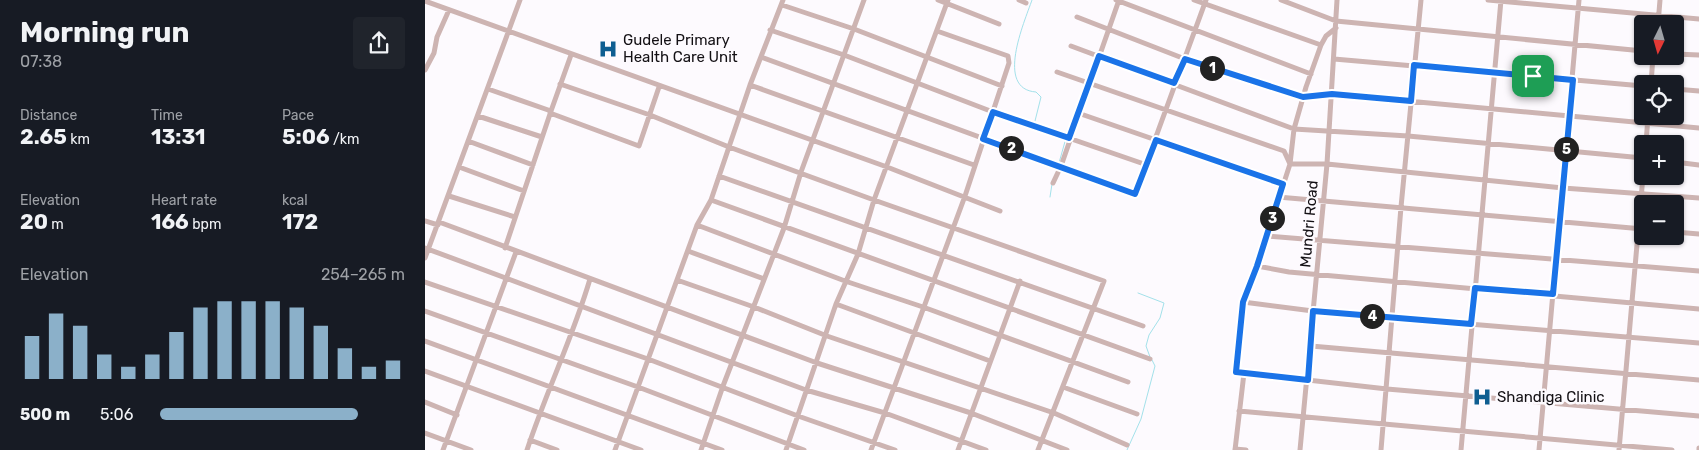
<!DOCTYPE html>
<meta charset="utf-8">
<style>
:root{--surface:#171b24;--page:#20242c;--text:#f1f3f6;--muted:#9ea1a6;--accent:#8bb0c9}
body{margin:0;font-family:Rubik,sans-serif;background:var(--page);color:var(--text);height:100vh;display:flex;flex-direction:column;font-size:19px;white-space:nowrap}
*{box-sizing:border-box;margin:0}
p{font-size:16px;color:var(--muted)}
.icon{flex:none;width:28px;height:28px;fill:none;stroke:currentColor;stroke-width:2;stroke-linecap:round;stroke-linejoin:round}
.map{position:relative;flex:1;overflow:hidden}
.sheet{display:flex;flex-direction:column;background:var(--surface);width:425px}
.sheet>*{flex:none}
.needle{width:32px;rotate:185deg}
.fabs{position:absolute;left:1209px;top:15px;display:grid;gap:10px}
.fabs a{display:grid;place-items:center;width:50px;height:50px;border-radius:5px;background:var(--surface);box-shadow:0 1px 4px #0004;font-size:25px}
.pin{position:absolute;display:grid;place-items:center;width:42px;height:42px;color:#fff;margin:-21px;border-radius:10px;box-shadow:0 2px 8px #0006}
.km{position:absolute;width:25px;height:25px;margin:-12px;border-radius:50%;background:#222;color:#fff;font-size:14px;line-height:25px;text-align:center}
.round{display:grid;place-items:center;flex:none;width:52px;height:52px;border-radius:5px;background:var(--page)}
.headline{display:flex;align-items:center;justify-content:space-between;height:85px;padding:0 20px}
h1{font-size:28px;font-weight:700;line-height:38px}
.metrics{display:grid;grid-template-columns:repeat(3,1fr);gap:8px;height:85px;padding:5px 20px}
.metrics div{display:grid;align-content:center}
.metrics b{font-size:21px;font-weight:700}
.metrics small{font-size:14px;font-weight:400}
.metrics p{font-size:14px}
.chart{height:140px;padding:10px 20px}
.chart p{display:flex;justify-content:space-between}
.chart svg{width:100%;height:90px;margin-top:5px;stroke:var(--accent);stroke-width:6}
ul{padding:0 20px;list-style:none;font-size:16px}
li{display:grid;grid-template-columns:80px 60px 1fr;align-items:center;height:38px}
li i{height:12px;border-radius:6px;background:var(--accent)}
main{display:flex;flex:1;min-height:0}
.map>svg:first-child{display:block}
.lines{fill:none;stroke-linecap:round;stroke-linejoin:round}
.stream{stroke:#a3e1ea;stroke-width:1}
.minor{stroke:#cdb4b2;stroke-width:5}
.route-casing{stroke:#fff;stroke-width:10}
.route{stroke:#1a73e8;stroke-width:6}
.labels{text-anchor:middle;stroke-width:5;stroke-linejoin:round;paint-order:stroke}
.poi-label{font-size:15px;fill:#131014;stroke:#fdfafe;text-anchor:start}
.street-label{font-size:15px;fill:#131014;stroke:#fdfafe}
</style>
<main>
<section class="sheet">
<div class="headline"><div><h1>Morning run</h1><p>07:38</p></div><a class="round"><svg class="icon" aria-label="share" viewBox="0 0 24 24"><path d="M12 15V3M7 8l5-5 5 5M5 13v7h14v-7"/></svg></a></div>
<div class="metrics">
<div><p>Distance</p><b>2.65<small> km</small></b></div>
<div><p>Time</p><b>13:31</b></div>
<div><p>Pace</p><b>5:06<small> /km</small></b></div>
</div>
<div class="metrics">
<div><p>Elevation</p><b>20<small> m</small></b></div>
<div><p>Heart rate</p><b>166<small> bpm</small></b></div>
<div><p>kcal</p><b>172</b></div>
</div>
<div class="chart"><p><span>Elevation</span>254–265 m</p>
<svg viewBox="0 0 160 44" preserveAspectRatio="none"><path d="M5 44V23M15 44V12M25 44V18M35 44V32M45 44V38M55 44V32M65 44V21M75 44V9M85 44V6M95 44V6M105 44V6M115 44V9M125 44V18M135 44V29M145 44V38M155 44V35"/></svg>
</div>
<ul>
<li><b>500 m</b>5:06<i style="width:81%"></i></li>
</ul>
</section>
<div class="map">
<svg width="1274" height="450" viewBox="0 0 1274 450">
<rect width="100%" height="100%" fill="#fdfafe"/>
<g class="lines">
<path class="stream" d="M 607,0 C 599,23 570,89 611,92 L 616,97 L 609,125
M 634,163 L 641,138
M 625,197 L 627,184
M 713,293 L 739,303 L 735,318 L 724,335 L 721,346 L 725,357
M 702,450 L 716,419 L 730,366 L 727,360"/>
<path class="minor" d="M 513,0 L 574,24
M 594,0 L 601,3
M 691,0 L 886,74
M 769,0 L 896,45
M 856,0 L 911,21 L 1218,51
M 1063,0 L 1274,19
M 0,1 L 462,167 L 575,211
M 357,5 L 429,29 L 577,86
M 652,17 L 760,59 L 878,97 L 907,94 L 1274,128
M 1233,24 L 1235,0
M 911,28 L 901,36 L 896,45 L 881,87 L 869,129 L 865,164 L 832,266 L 818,302 L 811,372 L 962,389 L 1274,416
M 345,30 L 419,55 L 568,112 L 722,165
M 646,46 L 869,129 L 983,136 L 1218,158
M 1250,54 L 1274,55
M 336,57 L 710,194 L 781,0
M 909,59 L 1218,86
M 0,70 L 9,53 L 12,37 L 24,10
M 632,72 L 859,151 L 865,164 L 902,164 L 1138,188 L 1274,198
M 135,84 L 225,115 L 304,147 L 449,200 L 679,281 L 613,450
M 1226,84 L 1228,56
M 325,85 L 549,165
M 63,89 L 126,111 L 80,248
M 1250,89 L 1274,91
M 126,111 L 146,55
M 125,113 L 214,146 L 234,87
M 653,113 L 858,184
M 53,116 L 117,137
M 43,141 L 108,165
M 1221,144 L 1223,116
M 1250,162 L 1274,165
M 34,167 L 99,191
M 294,176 L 718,326
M 628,183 L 636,166 L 694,0
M 24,196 L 90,217
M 853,197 L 1218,229
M 286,200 L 725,359
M 0,221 L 13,225
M 14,222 L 392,363 L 546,413 L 642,450
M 272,225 L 420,281 L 498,307 L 703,382
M 1250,232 L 1274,234
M 841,236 L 1274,271
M 0,248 L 381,390 L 460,413 L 561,450
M 263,251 L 339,279
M 0,258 L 95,0
M 832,266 L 864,272 L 1274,309
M 252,280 L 329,307 L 402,336 L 629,413 L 702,445
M 0,282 L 223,359 L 373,416 L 470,450
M 818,302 L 888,311 L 1274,343
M 411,304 L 565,361
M 0,311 L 213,387 L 379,450
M 0,341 L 297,450
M 886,346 L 1274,380
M 0,371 L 216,450
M 638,387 L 712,414
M 0,402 L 32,415
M 814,411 L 1247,450
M 0,433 L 46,450
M 105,440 L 132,450
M 810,449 L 821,450
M 18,450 L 91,252
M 102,450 C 121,392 148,337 165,279
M 190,450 L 272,225 L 286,200 L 325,85 L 358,0
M 276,450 L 298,386 L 359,228 L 376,172 L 439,0
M 361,450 L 411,304 L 433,254 L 449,200 L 523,0
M 446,450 L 540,196 L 584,63 L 583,56 L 512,31
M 533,450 L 595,281
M 810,450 L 819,373
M 875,450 L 902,164 L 912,0
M 956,450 L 976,207 L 996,0
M 1036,450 L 1076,0
M 1114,450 L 1154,0
M 1194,450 L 1218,176
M 1274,450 L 1274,448"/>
</g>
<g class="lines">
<g class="route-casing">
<path id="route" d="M 674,56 L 749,83 L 760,59 L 878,97 L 907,94 L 986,101 L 989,65 L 1148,80 L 1128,294 L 1050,288 L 1046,324 L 888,311 L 883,380 L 811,372 L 818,302 L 832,266 L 858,184 L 731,140 L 710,194 L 558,139 L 568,112 L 644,138 Z"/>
</g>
<use href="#route" class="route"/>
</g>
<defs>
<g id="hospital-bare" transform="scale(1.5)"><path d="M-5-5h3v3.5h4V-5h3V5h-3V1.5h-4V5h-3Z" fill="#0f5e91" stroke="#fdfafe" stroke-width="2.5" paint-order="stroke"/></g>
</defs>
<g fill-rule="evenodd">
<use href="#hospital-bare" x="183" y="49"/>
<use href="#hospital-bare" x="1057" y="397"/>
</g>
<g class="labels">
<g class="poi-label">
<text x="198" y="45">Gudele Primary<tspan x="198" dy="17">Health Care Unit</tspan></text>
<text x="1072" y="402">Shandiga Clinic</text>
</g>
<g class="street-label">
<text transform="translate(884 224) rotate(-85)" y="5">Mundri Road</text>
</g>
</g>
</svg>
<div class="fabs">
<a><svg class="needle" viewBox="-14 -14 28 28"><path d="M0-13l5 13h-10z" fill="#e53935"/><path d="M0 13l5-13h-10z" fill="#9ea1a6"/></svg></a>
<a><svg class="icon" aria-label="locate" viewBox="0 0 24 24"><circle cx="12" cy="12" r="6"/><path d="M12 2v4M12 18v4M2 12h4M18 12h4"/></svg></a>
<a>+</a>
<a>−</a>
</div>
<div class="pin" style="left:1108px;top:76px;background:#1e9e55"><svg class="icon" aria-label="arrive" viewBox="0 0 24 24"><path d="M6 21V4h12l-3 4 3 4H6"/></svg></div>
<b class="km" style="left:787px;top:68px">1</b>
<b class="km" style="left:586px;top:148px">2</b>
<b class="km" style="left:847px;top:218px">3</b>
<b class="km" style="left:947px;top:316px">4</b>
<b class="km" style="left:1141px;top:149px">5</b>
</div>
</main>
